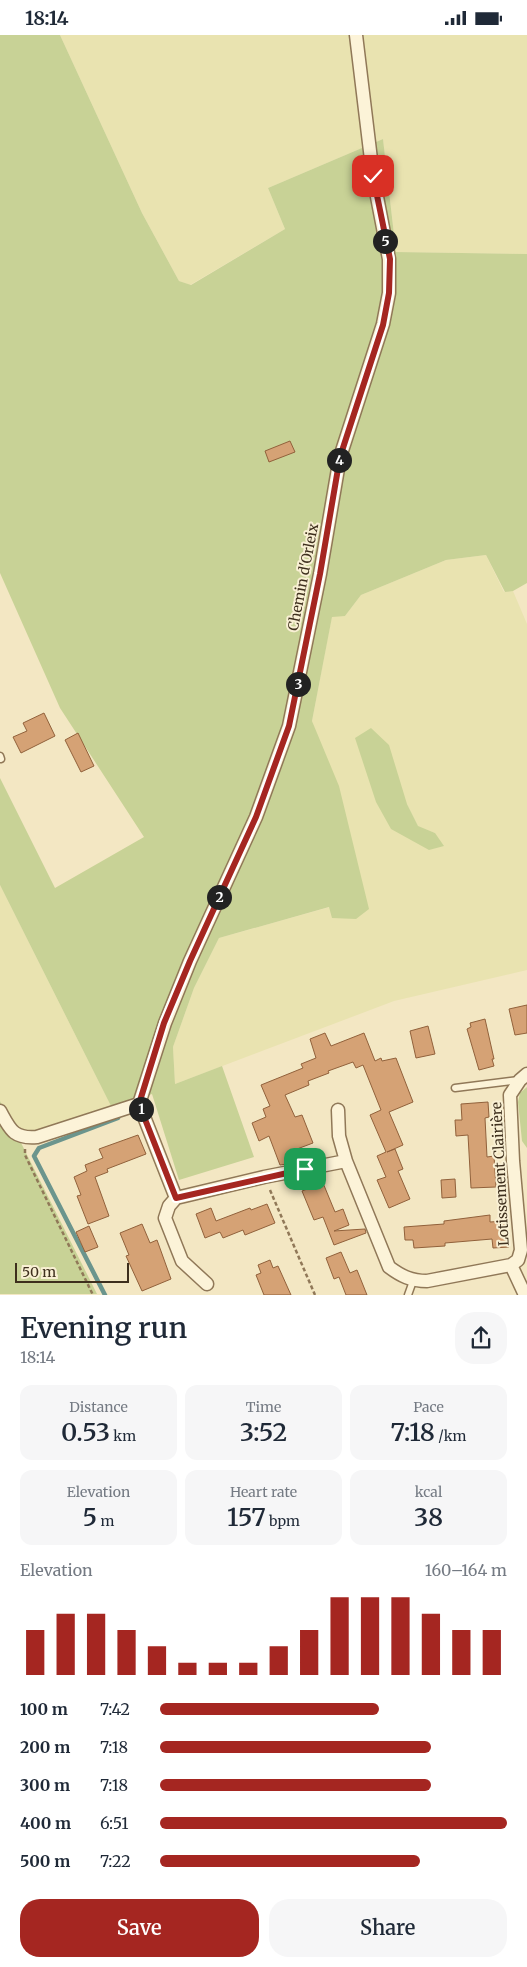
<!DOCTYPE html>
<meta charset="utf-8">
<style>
:root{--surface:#fff;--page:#f6f6f7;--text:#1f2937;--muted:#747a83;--accent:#a52621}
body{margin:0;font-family:Merriweather,serif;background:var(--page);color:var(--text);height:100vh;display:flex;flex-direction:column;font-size:19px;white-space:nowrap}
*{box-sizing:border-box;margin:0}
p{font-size:16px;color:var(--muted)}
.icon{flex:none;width:28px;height:28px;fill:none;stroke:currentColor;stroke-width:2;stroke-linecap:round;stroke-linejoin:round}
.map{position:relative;height:1260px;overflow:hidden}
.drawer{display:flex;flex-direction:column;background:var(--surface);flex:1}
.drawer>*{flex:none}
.scale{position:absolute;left:15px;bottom:12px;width:114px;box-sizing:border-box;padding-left:5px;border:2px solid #3e2f1d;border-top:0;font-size:14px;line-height:18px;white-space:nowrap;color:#3e2f1d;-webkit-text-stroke:4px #f9f0d4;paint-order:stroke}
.pin{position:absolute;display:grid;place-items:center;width:42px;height:42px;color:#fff;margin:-21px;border-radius:10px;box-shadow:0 2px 8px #0006}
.km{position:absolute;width:25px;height:25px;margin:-12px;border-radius:50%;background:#222;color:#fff;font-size:14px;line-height:25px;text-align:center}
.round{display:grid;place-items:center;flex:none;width:52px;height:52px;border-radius:20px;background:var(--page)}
.headline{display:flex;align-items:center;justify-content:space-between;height:85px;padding:0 20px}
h1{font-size:28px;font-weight:600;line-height:38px}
.metrics{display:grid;grid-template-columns:repeat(3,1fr);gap:8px;height:85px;padding:5px 20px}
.metrics div{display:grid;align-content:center;border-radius:12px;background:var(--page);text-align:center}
.metrics b{font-size:25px;font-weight:600}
.metrics small{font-size:14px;font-weight:400}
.metrics p{font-size:14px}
.chart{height:140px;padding:10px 20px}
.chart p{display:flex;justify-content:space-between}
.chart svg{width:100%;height:90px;margin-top:5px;stroke:var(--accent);stroke-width:6}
.primary-button{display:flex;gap:10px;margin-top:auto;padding:10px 20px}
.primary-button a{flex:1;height:58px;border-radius:20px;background:var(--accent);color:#fff;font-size:20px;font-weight:600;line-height:58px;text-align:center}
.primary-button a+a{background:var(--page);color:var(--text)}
ul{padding:0 20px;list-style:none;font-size:16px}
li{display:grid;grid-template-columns:80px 60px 1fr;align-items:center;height:38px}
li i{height:12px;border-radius:6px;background:var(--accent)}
.status{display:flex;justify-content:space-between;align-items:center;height:35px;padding:0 25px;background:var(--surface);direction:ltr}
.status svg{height:14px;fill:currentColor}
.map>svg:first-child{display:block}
.farmland{fill:#e9e3b0;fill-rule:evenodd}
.green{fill:#c8d296}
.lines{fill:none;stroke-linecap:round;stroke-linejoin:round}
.stream{stroke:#6b958d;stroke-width:4.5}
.building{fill:#d5a275;stroke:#91613b}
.service-casing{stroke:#907858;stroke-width:9}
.minor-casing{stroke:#907858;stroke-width:15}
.path{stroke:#907858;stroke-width:2.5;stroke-dasharray:4 2.5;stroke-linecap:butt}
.service{stroke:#fcf3d8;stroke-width:6}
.minor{stroke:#fcf3d8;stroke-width:12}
.route-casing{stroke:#fff;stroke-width:10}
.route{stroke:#a52621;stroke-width:6}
.labels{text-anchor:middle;stroke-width:4;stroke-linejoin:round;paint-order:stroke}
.street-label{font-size:14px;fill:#3e2f1d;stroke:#f9f0d4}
</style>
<div class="status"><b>18:14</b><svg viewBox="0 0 49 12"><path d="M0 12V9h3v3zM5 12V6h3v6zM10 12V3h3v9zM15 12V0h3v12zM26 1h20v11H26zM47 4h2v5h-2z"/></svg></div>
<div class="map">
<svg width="527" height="1260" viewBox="0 0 527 1260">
<rect width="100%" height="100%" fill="#f3e7c3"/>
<path class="farmland" d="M 60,0 L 527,0 L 527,219 L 396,217 L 383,104 L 268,153 L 285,194 L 190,250 L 179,246 L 142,178 Z
M 486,520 L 504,557 L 513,556 L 527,589 L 527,935 L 394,966 L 175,1049 L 173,1012 L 194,953 L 219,903 L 330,872 L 320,708 L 312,686 L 332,581 L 345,581 L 361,560 L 446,525 ZM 407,769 L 418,792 L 435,798 L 391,794 Z
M 0,850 L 113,1075 L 20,1103 L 0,1066 Z"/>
<path class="green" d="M 0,0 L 60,0 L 142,178 L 179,246 L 191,250 L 285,194 L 268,153 L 383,104 L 396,217 L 527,219 L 527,548 L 513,556 L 505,557 L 486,520 L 446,525 L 361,560 L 345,581 L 332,582 L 312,686 L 339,751 L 369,874 L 356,884 L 332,883 L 329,872 L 219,903 L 194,953 L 173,1012 L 175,1049 L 222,1031 L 254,1122 L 179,1145 L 152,1059 L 113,1075 L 0,850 L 0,743 L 55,853 L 144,802 L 60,673 L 0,538 Z
M 371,693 L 389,710 L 407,769 L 418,791 L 435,798 L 444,811 L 429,815 L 391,794 L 376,767 L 355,703 Z
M 527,1052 L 527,1113 L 522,1106 L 518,1067 L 520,1058 Z
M 0,1066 L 97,1259 L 0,1259 Z"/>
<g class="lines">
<path class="stream" d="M 105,1260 L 34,1121 L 39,1113 L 118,1083"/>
</g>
<path class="building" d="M 290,406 L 295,417 L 269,427 L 265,416 Z
M 44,678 L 55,701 L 21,718 L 13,702 L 27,696 L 23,688 Z
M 78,698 L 94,731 L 81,737 L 65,705 Z
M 527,970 L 527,998 L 515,1000 L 509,974 Z
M 485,984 L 494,1024 L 492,1024 L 494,1031 L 479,1035 L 467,994 L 471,992 L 470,988 Z
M 428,991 L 435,1019 L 416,1023 L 410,996 Z
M 325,998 L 331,1011 L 364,998 L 375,1026 L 381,1023 L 382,1026 L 396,1023 L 413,1067 L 389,1077 L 403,1110 L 387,1117 L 395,1114 L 403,1134 L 398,1136 L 410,1164 L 389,1173 L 377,1145 L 386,1142 L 377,1121 L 386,1117 L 370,1080 L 381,1075 L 363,1030 L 356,1033 L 353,1027 L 328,1036 L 329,1038 L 308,1046 L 309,1050 L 285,1060 L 295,1082 L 302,1080 L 313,1108 L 289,1117 L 293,1128 L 280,1130 L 269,1101 L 259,1106 L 252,1088 L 266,1082 L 263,1074 L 270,1071 L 261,1050 L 303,1033 L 301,1029 L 316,1023 L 310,1004 Z
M 488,1067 L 489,1082 L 485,1083 L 487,1122 L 494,1121 L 496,1152 L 471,1153 L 468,1100 L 456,1101 L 455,1085 L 462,1085 L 461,1069 Z
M 138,1100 L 146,1119 L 107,1134 L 108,1137 L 95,1142 L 109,1181 L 88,1189 L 77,1161 L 81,1160 L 74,1142 L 87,1136 L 85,1130 L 103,1123 L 99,1114 Z
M 455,1144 L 456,1162 L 442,1163 L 441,1145 Z
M 323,1148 L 335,1177 L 343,1174 L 349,1190 L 334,1196 L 365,1194 L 366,1198 L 334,1210 L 323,1182 L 314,1185 L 302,1156 Z
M 267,1169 L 275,1188 L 245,1200 L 243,1195 L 223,1203 L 220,1197 L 205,1203 L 196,1179 L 211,1173 L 216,1186 L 250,1173 L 251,1175 Z
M 490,1180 L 490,1187 L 506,1186 L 509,1212 L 493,1213 L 492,1204 L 445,1208 L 445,1211 L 414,1213 L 413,1205 L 405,1205 L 404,1192 L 444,1189 L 444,1186 Z
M 142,1189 L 150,1208 L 157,1205 L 171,1244 L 142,1256 L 126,1221 L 129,1220 L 120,1198 Z
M 89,1191 L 98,1212 L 85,1217 L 76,1197 Z
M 341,1217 L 350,1238 L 357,1235 L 367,1260 L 346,1260 L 339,1242 L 334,1244 L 326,1223 Z
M 270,1225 L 273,1233 L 278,1231 L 291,1260 L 264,1260 L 256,1240 L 261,1238 L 258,1230 Z"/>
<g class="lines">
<g class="service-casing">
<path id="service" d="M 0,721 L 1,724
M 455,1053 L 519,1045
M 408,1260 L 413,1246"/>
</g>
<g class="minor-casing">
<path id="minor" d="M 139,1069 L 165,988 L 190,926 L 256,782 L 289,691 L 320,539 L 340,422 L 383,289 L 389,258 L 389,224 L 373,141 L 356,0
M 139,1069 L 176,1163 L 264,1142 L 346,1126
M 338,1075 L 339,1101 L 346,1126 L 389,1232 C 401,1241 411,1246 427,1246 L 511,1230
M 0,1076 C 10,1094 13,1104 37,1102 L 139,1069
M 176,1163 L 169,1171 L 165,1183 L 182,1226 L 207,1249
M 525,1260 L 511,1230 L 518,1225 L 521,1215 L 513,1126 L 510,1060 L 520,1045 L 527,1039"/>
</g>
<path class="path" d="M 25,1114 L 25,1120 L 93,1260
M 270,1155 L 315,1260"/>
<use href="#service" class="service"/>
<use href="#minor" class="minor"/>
</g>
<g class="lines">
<g class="route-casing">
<path id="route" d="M 305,1134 L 176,1163 L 139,1069 L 164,988 L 190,926 L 256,782 L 289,691 L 320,539 L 340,422 L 383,290 L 389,258 L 390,224 L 373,141"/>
</g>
<use href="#route" class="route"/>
</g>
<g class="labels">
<g class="street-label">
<text transform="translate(303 542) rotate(-79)" y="5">Chemin d'Orleix</text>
<text transform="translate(500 1139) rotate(-93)" y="5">Lotissement Clairière</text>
</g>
</g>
</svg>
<div class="scale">50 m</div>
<div class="pin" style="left:305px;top:1134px;background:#1e9e55"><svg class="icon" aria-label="arrive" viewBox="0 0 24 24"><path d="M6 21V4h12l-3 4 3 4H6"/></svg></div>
<div class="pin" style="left:373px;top:141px;background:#d93025"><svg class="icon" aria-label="check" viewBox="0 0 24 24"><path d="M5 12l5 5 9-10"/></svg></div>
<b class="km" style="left:141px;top:1074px">1</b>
<b class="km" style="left:219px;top:862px">2</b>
<b class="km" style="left:298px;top:649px">3</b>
<b class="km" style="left:339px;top:425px">4</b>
<b class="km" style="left:385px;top:206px">5</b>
</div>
<section class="drawer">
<div class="headline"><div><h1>Evening run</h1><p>18:14</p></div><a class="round"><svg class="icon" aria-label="share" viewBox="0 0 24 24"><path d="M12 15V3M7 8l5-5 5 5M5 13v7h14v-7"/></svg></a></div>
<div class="metrics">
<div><p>Distance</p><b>0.53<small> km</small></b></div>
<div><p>Time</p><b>3:52</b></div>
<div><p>Pace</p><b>7:18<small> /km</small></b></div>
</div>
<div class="metrics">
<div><p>Elevation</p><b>5<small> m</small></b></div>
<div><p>Heart rate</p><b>157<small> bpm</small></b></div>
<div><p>kcal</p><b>38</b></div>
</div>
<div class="chart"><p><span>Elevation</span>160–164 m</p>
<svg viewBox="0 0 160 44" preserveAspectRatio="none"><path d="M5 44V22M15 44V14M25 44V14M35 44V22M45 44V30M55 44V38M65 44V38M75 44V38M85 44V30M95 44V22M105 44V6M115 44V6M125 44V6M135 44V14M145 44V22M155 44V22"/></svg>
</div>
<ul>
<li><b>100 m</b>7:42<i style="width:63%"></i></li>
<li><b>200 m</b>7:18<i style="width:78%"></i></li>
<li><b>300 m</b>7:18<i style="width:78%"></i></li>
<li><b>400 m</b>6:51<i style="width:100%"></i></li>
<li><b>500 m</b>7:22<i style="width:75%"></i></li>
</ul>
<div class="primary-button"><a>Save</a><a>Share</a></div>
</section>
